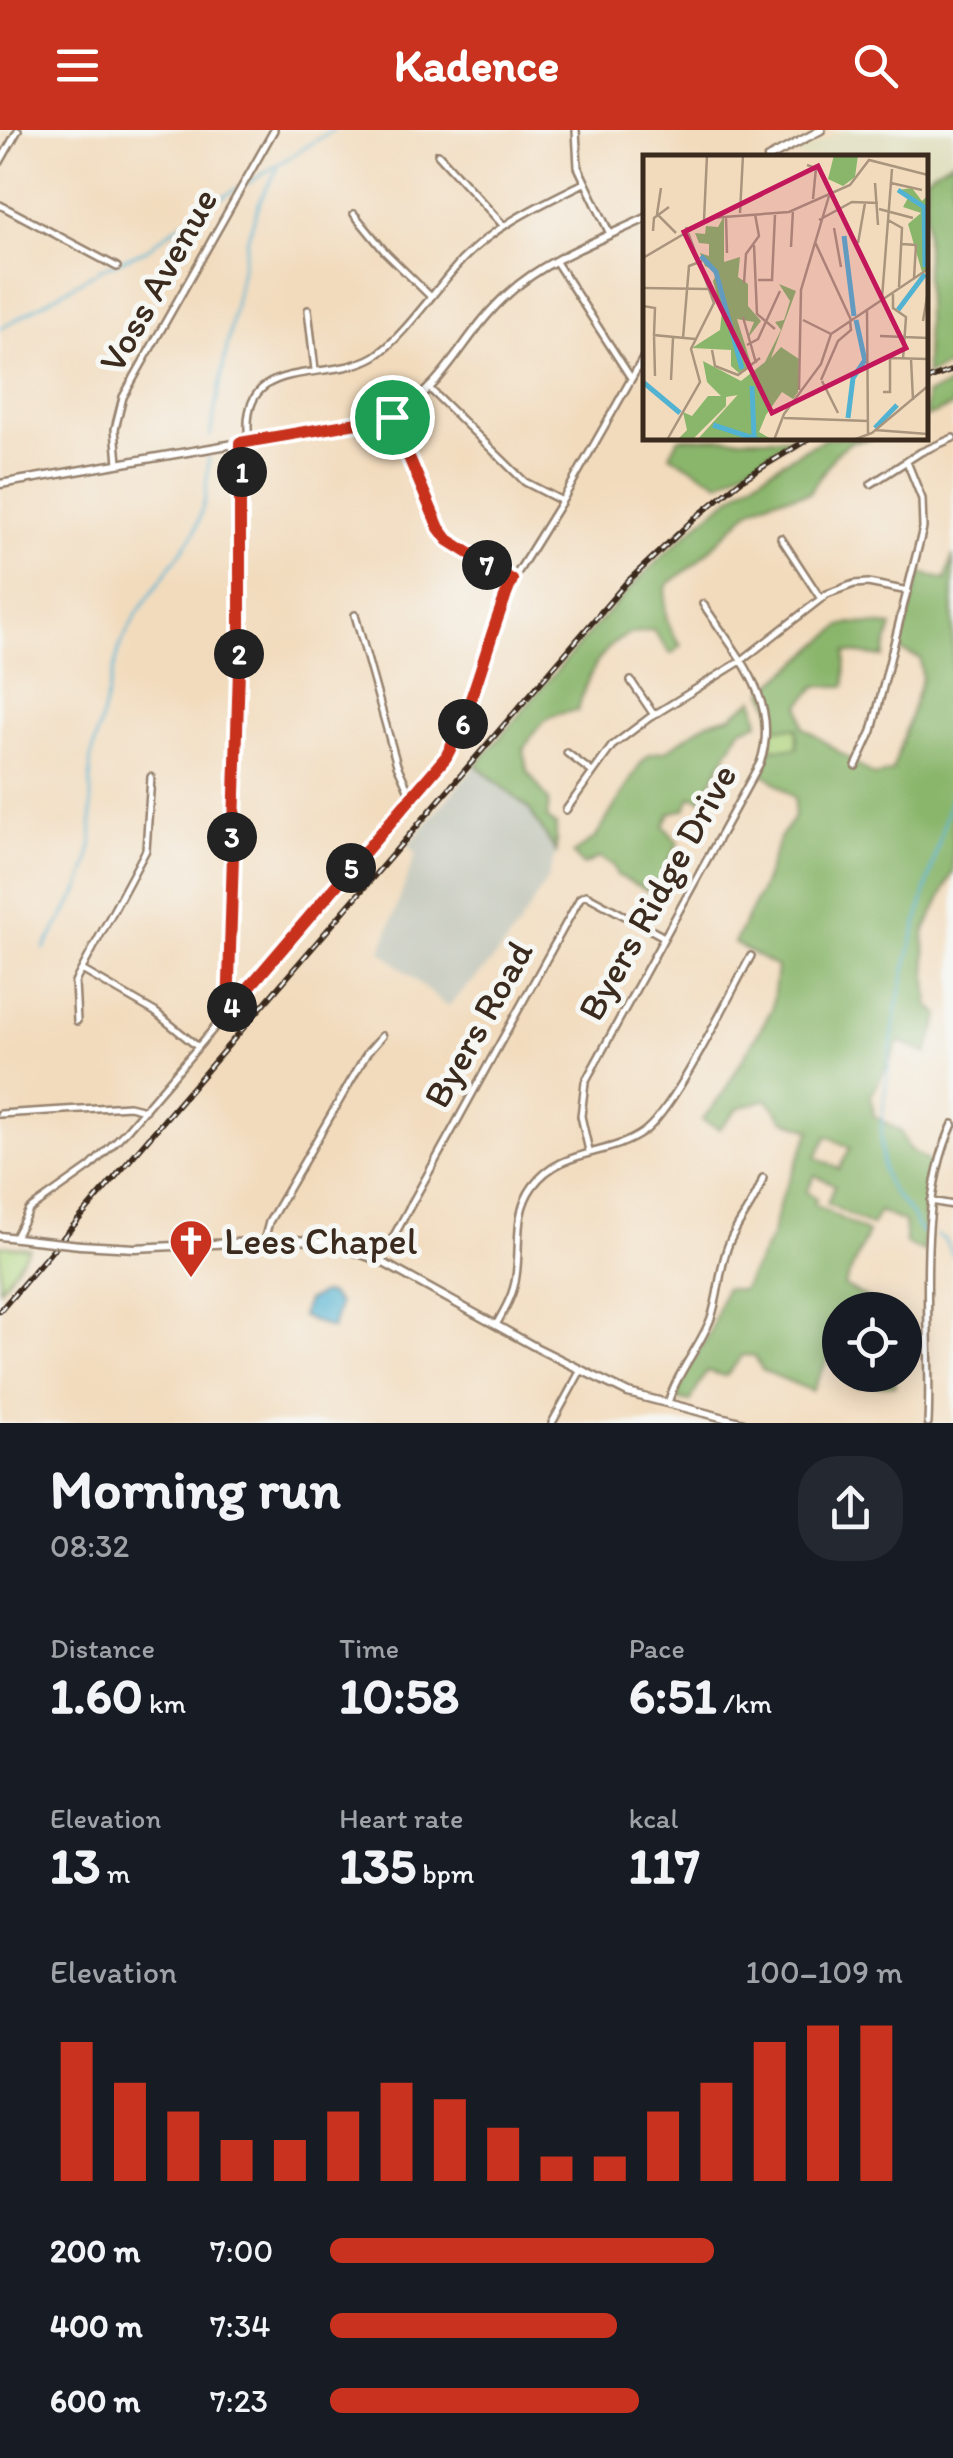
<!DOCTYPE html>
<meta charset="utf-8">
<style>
:root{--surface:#171b24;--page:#242831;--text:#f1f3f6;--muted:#9ea1a6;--accent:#c8321e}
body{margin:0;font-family:Itim,sans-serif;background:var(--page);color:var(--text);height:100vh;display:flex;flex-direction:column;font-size:38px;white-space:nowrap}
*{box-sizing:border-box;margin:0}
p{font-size:32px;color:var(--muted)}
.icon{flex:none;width:55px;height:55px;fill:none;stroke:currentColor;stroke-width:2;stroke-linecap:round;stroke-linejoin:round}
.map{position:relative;height:1293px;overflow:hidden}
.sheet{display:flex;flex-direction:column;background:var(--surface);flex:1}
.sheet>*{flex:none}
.controls{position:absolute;left:822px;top:1162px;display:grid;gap:20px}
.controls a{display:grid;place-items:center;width:100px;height:100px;border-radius:50%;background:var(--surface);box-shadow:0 5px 25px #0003;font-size:50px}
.pin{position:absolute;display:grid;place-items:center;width:85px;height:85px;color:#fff;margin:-42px;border:5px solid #fff;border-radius:50%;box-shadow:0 2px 10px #0007}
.km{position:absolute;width:50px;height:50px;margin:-25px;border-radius:50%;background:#222;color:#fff;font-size:28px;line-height:50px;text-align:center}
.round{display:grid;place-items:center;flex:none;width:105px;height:105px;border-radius:40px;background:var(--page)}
.overview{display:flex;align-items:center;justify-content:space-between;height:170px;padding:0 50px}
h1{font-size:55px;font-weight:700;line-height:75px}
.figures{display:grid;grid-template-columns:repeat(3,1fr);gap:15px;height:170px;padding:10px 50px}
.figures div{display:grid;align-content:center}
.figures b{font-size:50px;font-weight:700}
.figures small{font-size:28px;font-weight:400}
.figures p{font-size:28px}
.chart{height:280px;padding:20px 50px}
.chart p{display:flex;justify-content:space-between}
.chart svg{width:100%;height:180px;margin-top:10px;stroke:var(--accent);stroke-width:6}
ul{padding:0 50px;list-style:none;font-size:32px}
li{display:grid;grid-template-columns:160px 120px 1fr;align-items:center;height:75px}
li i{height:25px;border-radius:12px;background:var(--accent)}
header{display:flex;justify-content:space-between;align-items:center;height:130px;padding:0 50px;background:var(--accent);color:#fff;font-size:45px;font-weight:700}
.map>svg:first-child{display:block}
.built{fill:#dfddbb}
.industrial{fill:#c3c6b9}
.green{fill:#aed47d;stroke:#747f4e;stroke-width:2.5}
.forest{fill:#8ab66c;stroke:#627045;stroke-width:2.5;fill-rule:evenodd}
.water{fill:#52b2d1;stroke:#466e78;stroke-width:2.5}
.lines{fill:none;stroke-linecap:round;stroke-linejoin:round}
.stream{stroke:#52b2d1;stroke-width:2.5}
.minor-casing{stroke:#96826e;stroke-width:10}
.secondary-casing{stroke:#96826e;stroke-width:11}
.minor{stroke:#fff;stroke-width:5}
.secondary{stroke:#fff;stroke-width:6}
.rail-casing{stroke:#3b2a1e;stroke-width:6}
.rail{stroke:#f6f6f2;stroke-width:2.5;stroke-dasharray:8;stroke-linecap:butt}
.secondary-bridge-casing{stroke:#96826e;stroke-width:11;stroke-linecap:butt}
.secondary-bridge{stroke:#fff;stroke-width:6}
.route-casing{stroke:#fff;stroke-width:20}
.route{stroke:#c8321e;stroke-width:12}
.labels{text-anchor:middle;stroke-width:10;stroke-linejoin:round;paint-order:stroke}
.street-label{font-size:38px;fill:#3b2a1e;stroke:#f6f6f2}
.poi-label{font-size:38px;fill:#3b2a1e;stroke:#f6f6f2;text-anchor:start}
.inset-river{fill:none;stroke:#52b2d1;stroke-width:5}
.inset-road{fill:none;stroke:#a9947d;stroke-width:2.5}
.view{fill:#c2185b;fill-opacity:0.15;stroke:#c2185b;stroke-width:5}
.inset-edge{fill:none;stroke:#3b2a1e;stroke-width:5}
</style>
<header><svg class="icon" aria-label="menu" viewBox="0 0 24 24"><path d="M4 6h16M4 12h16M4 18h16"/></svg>Kadence<svg class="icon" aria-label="search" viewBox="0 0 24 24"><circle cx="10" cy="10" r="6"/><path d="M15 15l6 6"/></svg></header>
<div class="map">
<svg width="953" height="1293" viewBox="0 0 953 1293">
<rect width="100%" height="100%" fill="#f6f6f2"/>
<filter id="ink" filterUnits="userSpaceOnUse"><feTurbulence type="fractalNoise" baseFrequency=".01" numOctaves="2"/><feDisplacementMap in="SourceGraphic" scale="20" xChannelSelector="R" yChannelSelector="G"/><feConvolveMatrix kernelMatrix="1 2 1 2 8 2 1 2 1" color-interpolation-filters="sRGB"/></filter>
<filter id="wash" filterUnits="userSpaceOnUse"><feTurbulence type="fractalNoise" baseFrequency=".0048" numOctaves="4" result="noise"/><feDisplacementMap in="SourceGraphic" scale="40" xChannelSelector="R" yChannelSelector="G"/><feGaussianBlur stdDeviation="2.25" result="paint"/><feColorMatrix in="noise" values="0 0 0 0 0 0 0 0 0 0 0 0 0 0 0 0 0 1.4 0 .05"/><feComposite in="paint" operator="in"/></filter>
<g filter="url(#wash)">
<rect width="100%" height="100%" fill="#f2dbbd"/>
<path class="built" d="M 844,0 L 953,0 L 953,30 L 926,46 L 926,28 L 799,28 L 797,24 Z"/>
<path class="industrial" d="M 476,635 L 529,679 L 556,722 L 548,748 L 517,799 L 489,835 L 447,877 L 381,821 L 416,723 L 408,715 Z"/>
<path class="green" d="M 797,597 L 797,618 L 771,619 L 772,598 Z
M 0,1115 L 29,1118 L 0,1159 Z"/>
<path class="forest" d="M 953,30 L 953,234 L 926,245 L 926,46 Z
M 953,254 L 953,276 L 926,287 L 926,264 Z
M 679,308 L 793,308 L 720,353 L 670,325 Z
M 827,308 L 875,308 L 851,312 L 836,323 L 809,363 L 772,369 L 751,379 L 696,433 L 667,455 C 662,481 666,495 681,516 L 671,524 L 653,500 C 645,502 634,502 628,505 C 599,517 584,553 578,581 C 547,582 537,595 523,621 L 528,642 L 549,671 L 547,688 L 556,695 L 556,722 L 529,679 L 476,635 C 581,515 680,378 827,308 Z
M 953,425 L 953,742 L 924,803 L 929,876 L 940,885 L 927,924 L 900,911 L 871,966 L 874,986 L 900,1001 L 909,1019 L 932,1034 L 924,1076 L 924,1122 L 906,1114 L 904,1092 L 879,1081 L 871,1096 L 827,1073 L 835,1055 L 815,1045 L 806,1062 L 817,1068 L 814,1074 L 868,1103 L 844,1156 L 890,1180 L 840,1180 L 840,1219 L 834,1217 L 812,1261 L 762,1240 L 755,1226 L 743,1225 L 726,1246 L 707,1241 L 690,1272 L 677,1269 L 680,1254 L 710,1202 L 725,1158 L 742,1160 L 771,1107 L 781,1068 L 811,1000 L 784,990 L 767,969 L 738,978 L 719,999 L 702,990 L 722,965 L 772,879 L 777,837 L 734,813 L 762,758 L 780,708 L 794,687 L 795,668 L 762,642 L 771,619 L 797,618 L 797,598 L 772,598 L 771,578 L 764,561 L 841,496 L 851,493 L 892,496 L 883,527 L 846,522 L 845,556 L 816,556 L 800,575 L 803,597 L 874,646 L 892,642 L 922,549 L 920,528 L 899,520 L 920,443 L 946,450 ZM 827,1006 L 850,1018 L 839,1039 L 816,1028 Z
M 754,569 L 759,593 L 741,599 L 701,670 L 692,666 L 685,679 L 670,683 L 664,696 L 678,713 L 652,763 L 617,745 L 613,735 L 599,728 L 583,735 L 573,724 L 596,707 L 641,633 L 650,624 L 666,621 L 708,592 L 731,586 Z
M 857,1245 L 895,1245 L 895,1255 L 856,1256 Z"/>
<path class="water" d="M 322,1163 L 330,1165 L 339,1174 L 332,1199 L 301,1186 L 307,1171 Z"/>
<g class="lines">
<path class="stream" d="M 245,55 L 333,0
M 0,199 L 101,139 L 144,121 L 202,78 L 238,58
M 210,306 L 248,107 L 261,68 L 278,38
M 44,819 L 79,760 L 88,735 L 92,711 L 90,632 L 120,516 L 136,485 L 195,402 L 205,369 L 209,328
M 923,1103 L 917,1097 C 913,1075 884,1068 882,1032 C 879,1001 884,971 888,940 C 898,843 930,752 953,658
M 936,1105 L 944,1109 L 953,1125"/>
</g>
</g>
<g filter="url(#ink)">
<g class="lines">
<g class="minor-casing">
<path id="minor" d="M 576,0 L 578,37 L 610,104
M 438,24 L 503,95
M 0,32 L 18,0
M 0,75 L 117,137
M 354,84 L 386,123 L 429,165
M 556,132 L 631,248
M 308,180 L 315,240
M 431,260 L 525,352 L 562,371
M 392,287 L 439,397 L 448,411 L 513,450
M 249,311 C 237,221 327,255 375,226 C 401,210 438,156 462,130 C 497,94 540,75 584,53
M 118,333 L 115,299 L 123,267 L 274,0
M 871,354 L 921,322 L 953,308
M 781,408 L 821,469
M 355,485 L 397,635 L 412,668
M 631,551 L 654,585
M 567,623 L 592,642
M 856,636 L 872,601 L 923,398 L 922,369 L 907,332
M 566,680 L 612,616 L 649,588 L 741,531 L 827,464 L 854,454 L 868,453 L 908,461
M 82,840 L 155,882 L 198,917
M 228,879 L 240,508 L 240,313
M 77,891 L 75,852 L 146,720 L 151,647
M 0,984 L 129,976 L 145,980
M 589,1021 L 581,986 L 585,952 L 760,633 C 782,571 735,523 703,474
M 931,1071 L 953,1075
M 15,1107 L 29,1080 L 90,1037 L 127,1000 L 446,627 L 460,601 L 501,477 L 513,450 L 562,371 L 646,223
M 264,1111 L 269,1092 L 367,923 L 382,906
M 380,1131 L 580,768 L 586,765 L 664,807
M 496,1195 C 505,1179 514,1164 516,1146 C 521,1114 513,1083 533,1056 C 561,1018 607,1027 642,1003 C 674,982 729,865 751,826
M 668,1273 C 677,1242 700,1217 711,1188 C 720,1163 719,1135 730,1111 C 740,1088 756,1072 763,1048
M 552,1293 L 581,1240
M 928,1293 C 933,1199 913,1079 953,994"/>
</g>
<g class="secondary-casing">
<path id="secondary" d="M 768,28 L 821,0
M 0,354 L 392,287 C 451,252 462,204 509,163 C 546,129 600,110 646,88
M 0,1106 L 34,1110
M 80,1115 L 135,1118 L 292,1110 L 329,1112 L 380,1131 L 539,1219 L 628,1263 L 744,1293"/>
</g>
<use href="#minor" class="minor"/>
<use href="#secondary" class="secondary"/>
<g class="rail-casing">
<path id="rail" d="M 926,250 L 953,240
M 0,1181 L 626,453 L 695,388 L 743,349 L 810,308"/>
</g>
<use href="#rail" class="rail"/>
<g class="secondary-bridge-casing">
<path id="secondary-bridge" d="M 34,1110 L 80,1115"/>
</g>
<use href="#secondary-bridge" class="secondary-bridge"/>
</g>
</g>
<g class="lines" filter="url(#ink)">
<g class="route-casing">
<path id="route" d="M 392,287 L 439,398 L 448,410 L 512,450 C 487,508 476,571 446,627 L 228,882 L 240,508 L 240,313 Z"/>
</g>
<use href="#route" class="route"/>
</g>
<defs>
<g id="church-pin" transform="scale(2.25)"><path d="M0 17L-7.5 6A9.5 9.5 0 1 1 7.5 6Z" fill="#c8321e" stroke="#f6f6f2"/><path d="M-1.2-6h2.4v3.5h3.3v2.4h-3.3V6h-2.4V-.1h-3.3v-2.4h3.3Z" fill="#fff"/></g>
</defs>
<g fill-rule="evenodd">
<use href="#church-pin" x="191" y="1111"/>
</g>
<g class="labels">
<g class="street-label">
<text transform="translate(158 150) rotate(-61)" y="13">Voss Avenue</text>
<text transform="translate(657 762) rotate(-61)" y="13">Byers Ridge Drive</text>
<text transform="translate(478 894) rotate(-61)" y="13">Byers Road</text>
</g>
<g class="poi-label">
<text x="224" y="1124">Lees Chapel</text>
</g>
</g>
<g transform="translate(643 25)">
<rect width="285" height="285" fill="#f2dbbd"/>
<path d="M 191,0 L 215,0 L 212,22 L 200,31 L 185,24 ZM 269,33 L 279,46 L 285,40 L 285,113 L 279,117 L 265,69 L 278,58 L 260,52 L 266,41 L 255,35 ZM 81,61 L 81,107 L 97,102 L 95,122 L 105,129 L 105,151 L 118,166 L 104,184 L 111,167 L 94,164 L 109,212 L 97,219 L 88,211 L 88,195 L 49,193 L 77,175 L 79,157 L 70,126 L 75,117 L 62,111 L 57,98 L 66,101 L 66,89 L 56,88 L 52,78 L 62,79 L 63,71 L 75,72 ZM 136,129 L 153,136 L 128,203 L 95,240 L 83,242 L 83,251 L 49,285 L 34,285 L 44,275 L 40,257 L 49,261 L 65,241 L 78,241 L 64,227 L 60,206 L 98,226 L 122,207 L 138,175 L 132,167 L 141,165 L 147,146 ZM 138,192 L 156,204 L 155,237 L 150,244 L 139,237 L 123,260 L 116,277 L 130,285 L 54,285 Z" fill="#8ab66c"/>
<path class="inset-river" d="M 255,35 L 281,52 L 282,112M 201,81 L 211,161M 58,101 L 73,117 L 99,214M 255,155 L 282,119M 213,165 L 222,206M 0,227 L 37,258M 109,231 L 111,281M 205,263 L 210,223 L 222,205M 70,270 L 116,285M 232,273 L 254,250"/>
<path class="inset-road" d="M 164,10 L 173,13 L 170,44M 232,28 L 235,70M 248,28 L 279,35M 18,33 L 14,59 L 33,78M 236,54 L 270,63M 97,58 L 100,0M 83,62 L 84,98M 61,65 L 64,0M 176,65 L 209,47 L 235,48M 245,65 L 259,73 L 256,132M 191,73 L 198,112M 10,76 L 11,63 L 26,52M 172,87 L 208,165M 215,88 L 222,48M 259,89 L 273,90 L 271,123M 111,90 L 114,159 L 132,174M 148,92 L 150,55M 0,103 L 68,63 L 146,57 L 207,30 L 226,5 L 285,20M 115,125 L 129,125 L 132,60M 101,128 L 103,99 L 116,81 L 112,59M 0,133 L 65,134M 250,139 L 250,153 L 263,162 L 260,204M 239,143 L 249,14M 0,151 L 12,153 L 11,180 L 52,184M 224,155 L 225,280M 100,162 L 113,208M 160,165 L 188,179M 280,166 L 285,136M 11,180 L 12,221M 237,181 L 285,183M 40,183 L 46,111 L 59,106M 104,190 L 115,184 L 137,136M 69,195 L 72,211 L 95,220 L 117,203M 268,204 L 270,245M 28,225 L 30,183M 178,225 L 195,186 L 208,175 L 207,166M 179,226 L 195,258M 156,235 L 158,135 L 186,41M 240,237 L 247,237 L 247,203 L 285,204M 141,263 L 225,266M 232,275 L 285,279M 24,285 L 57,227 L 48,194 L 71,148 L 43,72M 131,285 L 141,259 L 178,209 L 188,179 L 285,114M 210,285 L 229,278 L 285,231"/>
<path class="view" d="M 175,11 L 263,193 L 129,258 L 41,77 Z"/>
<rect width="285" height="285" class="inset-edge"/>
</g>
</svg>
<div class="controls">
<a><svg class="icon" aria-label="locate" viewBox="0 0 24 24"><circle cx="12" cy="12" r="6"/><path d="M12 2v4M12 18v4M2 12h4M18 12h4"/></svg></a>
</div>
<div class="pin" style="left:392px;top:287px;background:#1e9e55"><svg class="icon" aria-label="arrive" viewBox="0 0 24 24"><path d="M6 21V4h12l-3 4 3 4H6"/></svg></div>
<b class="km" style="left:242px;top:342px">1</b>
<b class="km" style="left:239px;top:524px">2</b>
<b class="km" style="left:232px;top:707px">3</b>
<b class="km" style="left:232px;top:877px">4</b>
<b class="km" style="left:351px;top:738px">5</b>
<b class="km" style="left:463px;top:594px">6</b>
<b class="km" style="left:487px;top:435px">7</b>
</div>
<section class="sheet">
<div class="overview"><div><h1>Morning run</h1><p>08:32</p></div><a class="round"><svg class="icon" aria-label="share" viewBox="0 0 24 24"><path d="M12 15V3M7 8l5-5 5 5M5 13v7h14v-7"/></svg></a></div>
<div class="figures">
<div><p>Distance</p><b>1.60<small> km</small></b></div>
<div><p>Time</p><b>10:58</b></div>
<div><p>Pace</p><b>6:51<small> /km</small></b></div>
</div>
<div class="figures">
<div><p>Elevation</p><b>13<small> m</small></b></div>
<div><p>Heart rate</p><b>135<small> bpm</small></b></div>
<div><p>kcal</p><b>117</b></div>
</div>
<div class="chart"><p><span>Elevation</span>100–109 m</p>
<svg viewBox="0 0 160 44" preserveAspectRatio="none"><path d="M5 44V10M15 44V20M25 44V27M35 44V34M45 44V34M55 44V27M65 44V20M75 44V24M85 44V31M95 44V38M105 44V38M115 44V27M125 44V20M135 44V10M145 44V6M155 44V6"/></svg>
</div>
<ul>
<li><b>200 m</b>7:00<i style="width:67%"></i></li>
<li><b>400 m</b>7:34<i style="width:50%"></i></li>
<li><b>600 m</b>7:23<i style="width:54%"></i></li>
</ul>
</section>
